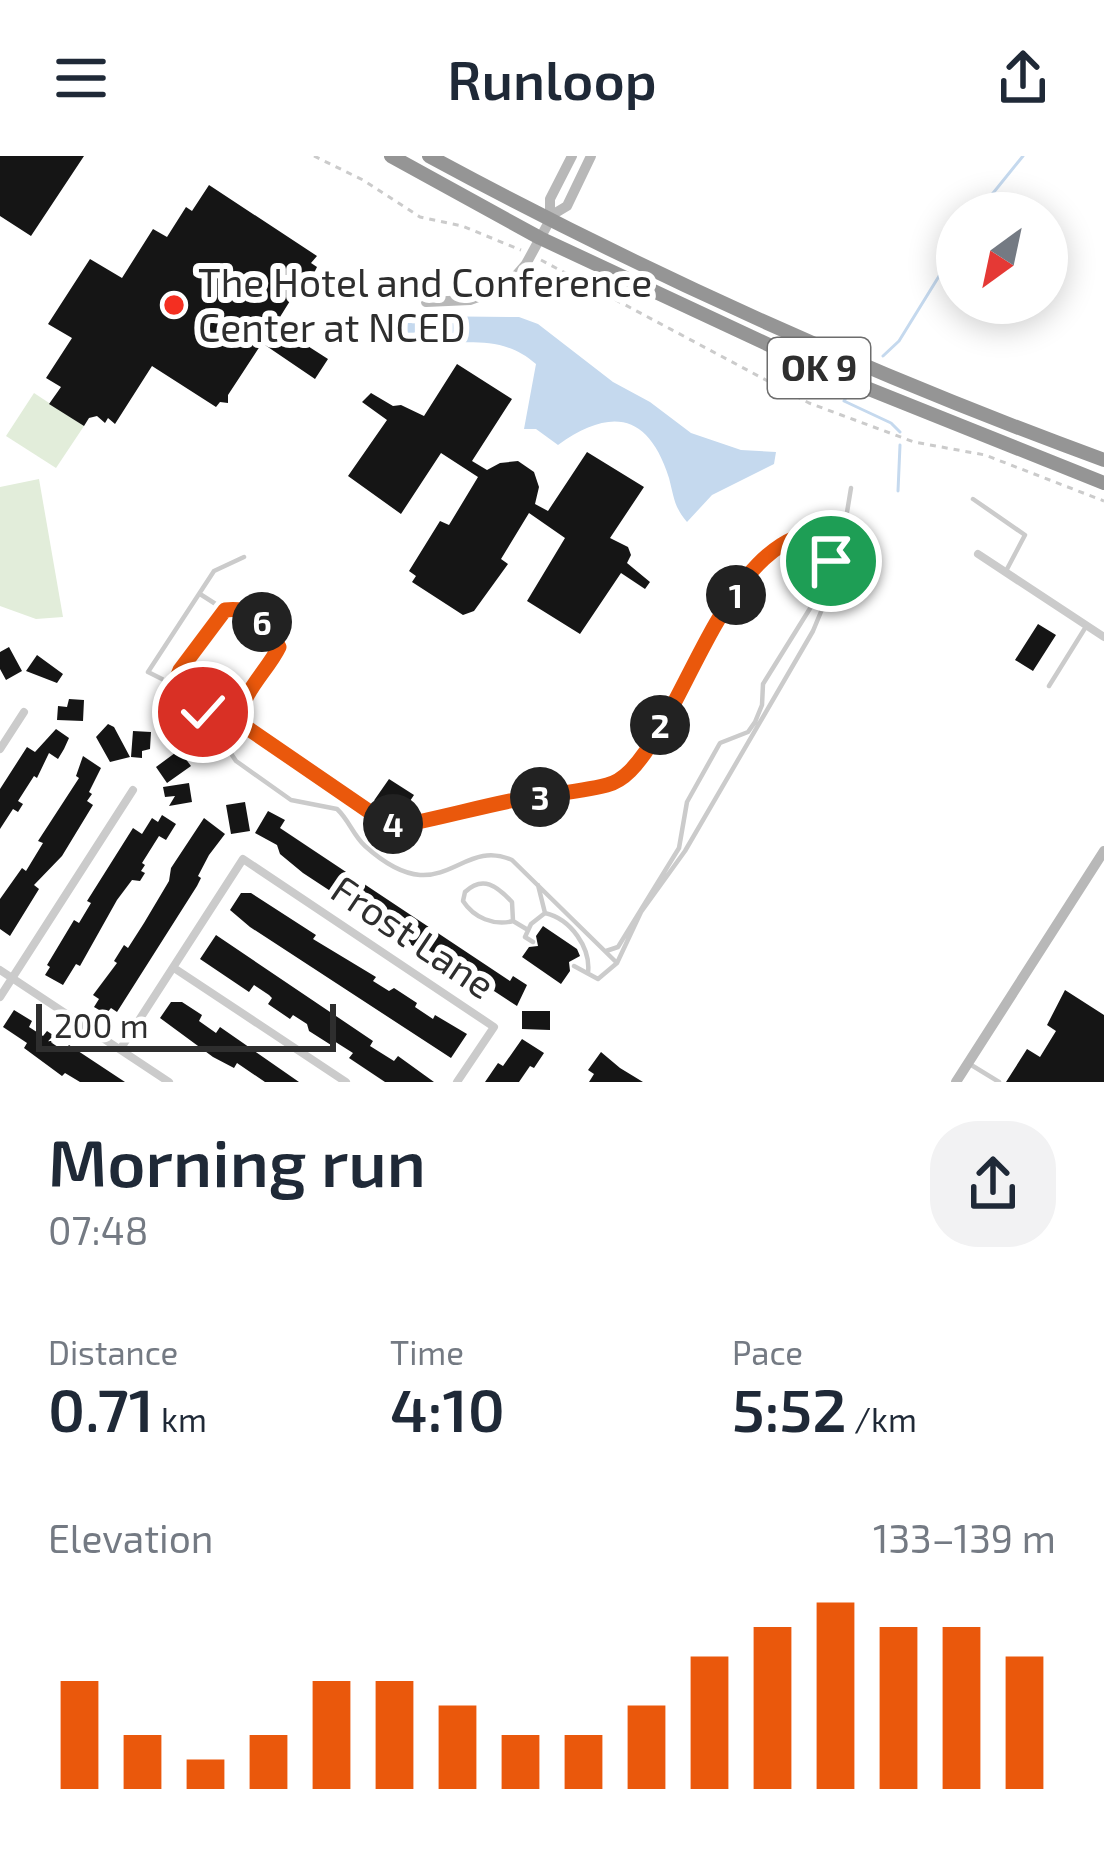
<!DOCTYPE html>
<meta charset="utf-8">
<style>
:root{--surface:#fff;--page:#f2f2f3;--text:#1f2937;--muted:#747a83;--accent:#ea580c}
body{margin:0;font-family:"Exo 2",sans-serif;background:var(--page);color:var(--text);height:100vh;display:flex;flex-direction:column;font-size:45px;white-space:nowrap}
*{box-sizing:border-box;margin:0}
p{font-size:39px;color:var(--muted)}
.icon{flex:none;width:66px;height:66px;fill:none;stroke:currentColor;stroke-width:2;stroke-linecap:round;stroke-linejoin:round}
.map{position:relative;height:926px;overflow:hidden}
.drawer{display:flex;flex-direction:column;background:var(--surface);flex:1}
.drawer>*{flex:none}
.needle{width:78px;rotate:213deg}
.tools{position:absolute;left:936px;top:36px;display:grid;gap:24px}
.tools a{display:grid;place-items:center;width:132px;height:132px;border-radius:50%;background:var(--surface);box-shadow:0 6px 30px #0003;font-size:60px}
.scale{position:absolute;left:36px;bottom:30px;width:300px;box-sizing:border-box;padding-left:12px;border:6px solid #2e2e2e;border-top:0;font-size:33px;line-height:42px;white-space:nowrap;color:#2e2e2e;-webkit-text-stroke:9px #fff;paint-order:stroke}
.pin{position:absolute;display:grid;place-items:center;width:102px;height:102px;color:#fff;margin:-51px;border:6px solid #fff;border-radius:50%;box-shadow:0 3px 12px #0007}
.km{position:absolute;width:60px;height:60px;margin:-30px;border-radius:50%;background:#222;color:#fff;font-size:33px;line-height:60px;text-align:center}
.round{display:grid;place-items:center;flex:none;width:126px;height:126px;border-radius:48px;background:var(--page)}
.overview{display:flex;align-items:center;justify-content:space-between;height:204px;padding:0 48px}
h1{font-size:66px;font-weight:600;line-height:90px}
.metrics{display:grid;grid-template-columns:repeat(3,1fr);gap:18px;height:204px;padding:12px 48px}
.metrics div{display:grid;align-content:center}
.metrics b{font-size:60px;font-weight:600}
.metrics small{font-size:33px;font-weight:400}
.metrics p{font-size:33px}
.chart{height:336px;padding:24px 48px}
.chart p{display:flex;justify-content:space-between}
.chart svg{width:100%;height:216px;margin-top:12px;stroke:var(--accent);stroke-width:6}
header{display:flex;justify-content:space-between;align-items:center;height:156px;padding:0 48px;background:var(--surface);font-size:54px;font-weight:600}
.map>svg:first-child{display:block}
.green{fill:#e2edda}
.water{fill:#c5d9ee}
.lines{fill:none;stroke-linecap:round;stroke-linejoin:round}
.stream{stroke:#c5d9ee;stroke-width:3}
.building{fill:#151515}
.path{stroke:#cbcbcb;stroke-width:3;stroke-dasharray:6 6;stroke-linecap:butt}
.lane{stroke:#cbcbcb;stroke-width:4.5}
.street{stroke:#cbcbcb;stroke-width:8}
.secondary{stroke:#b8b8b8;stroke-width:10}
.highway{stroke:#959595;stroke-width:14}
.route-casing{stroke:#fff;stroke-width:24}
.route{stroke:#ea580c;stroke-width:15}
.poi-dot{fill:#f42f21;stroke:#fff;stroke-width:4.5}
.labels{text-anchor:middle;stroke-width:12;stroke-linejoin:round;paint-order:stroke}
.shield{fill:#fff;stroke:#6d6d6d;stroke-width:3}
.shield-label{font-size:36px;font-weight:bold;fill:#2e2e2e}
.poi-label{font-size:39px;fill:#2e2e2e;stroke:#fff;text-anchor:start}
.street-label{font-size:39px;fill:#2e2e2e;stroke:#fff}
</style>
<header><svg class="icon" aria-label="menu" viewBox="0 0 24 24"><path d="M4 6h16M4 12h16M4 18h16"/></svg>Runloop<svg class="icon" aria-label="share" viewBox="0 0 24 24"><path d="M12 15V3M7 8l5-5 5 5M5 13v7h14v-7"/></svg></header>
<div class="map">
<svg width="1104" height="926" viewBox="0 0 1104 926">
<rect width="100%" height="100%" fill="#fff"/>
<path class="green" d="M 34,237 L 84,270 L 56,312 L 6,280 Z
M 39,323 L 63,461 L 36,463 L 0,450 L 0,331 Z"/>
<path class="water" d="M 416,160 L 519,161 L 538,168 L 613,226 L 650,246 L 691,277 L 741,294 L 776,296 L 774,308 L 712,339 L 687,366 C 674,351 674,341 669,322 C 648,256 610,252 558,289 L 536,273 L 524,273 L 536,208 C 489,166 436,204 401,172 L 404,162 Z"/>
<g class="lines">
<path class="stream" d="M 977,57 L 1023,0
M 883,200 L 899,185 L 957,91
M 847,240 L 844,245 L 891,267 L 900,276
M 898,335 L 900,289"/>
</g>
<path class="building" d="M 0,0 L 84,0 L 31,80 L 0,60 Z
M 209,29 L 317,100 L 311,107 L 317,111 L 313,119 L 308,116 L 275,169 L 328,203 L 315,223 L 262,187 L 228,239 L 228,247 L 220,246 L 216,251 L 152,210 L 115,268 L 108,262 L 105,267 L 97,260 L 89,262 L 84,270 L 49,248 L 61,231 L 46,222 L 72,182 L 48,168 L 90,103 L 122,122 L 153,73 L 167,81 L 186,51 L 192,55 Z
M 457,208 L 512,243 L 472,305 L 487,314 L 500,307 L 518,305 L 534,316 L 539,331 L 535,348 L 548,355 L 587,296 L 644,331 L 610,382 L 628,391 L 631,399 L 627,407 L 650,426 L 645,433 L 621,417 L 580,478 L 527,445 L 565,382 L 529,357 L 501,403 L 508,408 L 474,455 L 463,459 L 412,426 L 416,420 L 409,415 L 440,365 L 449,369 L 478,321 L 441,297 L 401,358 L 348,320 L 387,264 L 362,246 L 371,237 L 393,250 L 401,249 L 424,260 Z
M 1038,468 L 1056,479 L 1033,515 L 1015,504 Z
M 9,491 L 22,515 L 6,524 L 0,513 L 0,496 Z
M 37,499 L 63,518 L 57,527 L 26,515 Z
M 69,543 L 84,544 L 83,565 L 57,564 L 58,550 L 67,551 Z
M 108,568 L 114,571 L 130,601 L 110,606 L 96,581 Z
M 56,573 L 69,582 L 64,593 L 58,603 L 49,597 L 37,622 L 34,620 L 18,645 L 23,648 L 18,656 L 13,653 L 0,673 L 0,633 L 27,591 L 35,596 Z
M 133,575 L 151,576 L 150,593 L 142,595 L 142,602 L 131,601 Z
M 179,594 L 191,610 L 167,627 L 156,611 Z
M 83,600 L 101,612 L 89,636 L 92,638 L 87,645 L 93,649 L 62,700 L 34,729 L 39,733 L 10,780 L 0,773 L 0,743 L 22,712 L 26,715 L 43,687 L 38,685 L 79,622 L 76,620 Z
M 389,623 L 414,639 L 398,663 L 373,646 Z
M 189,627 L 192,646 L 169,650 L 175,640 L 165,641 L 163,631 Z
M 245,646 L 250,675 L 231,678 L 226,649 Z
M 268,655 L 285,664 L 280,672 L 313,694 L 510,825 L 513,820 L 527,829 L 517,850 L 494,835 L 483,838 L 441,808 L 439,801 L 424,791 L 422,796 L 401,782 L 400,775 L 385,764 L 381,769 L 360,754 L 362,751 L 347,741 L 341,742 L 303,717 L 280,698 L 277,689 L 255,677 Z
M 162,659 L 176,668 L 166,684 L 159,680 L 142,707 L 145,709 L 141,715 L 145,717 L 140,725 L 132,724 L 117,744 L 80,810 L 76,808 L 63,829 L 45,819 L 50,811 L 47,809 L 74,764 L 79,767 L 91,747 L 87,745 L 133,672 L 142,678 L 152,662 L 158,666 Z
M 204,662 L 225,678 L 209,699 L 198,720 L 201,722 L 197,730 L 117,856 L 111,852 L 106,858 L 94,851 L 99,843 L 93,839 L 117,807 L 114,805 L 124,789 L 128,792 L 144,767 L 169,725 L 171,712 Z
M 241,737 L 251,737 L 316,779 L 313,783 L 376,821 L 373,825 L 389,835 L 394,832 L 417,847 L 415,851 L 433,863 L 435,859 L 467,878 L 451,902 L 250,771 L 230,754 Z
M 543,770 L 577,793 L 580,800 L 569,806 L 570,815 L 561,828 L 522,801 L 529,791 L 538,790 L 536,780 Z
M 216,779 L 373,885 L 370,890 L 394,905 L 398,900 L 434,926 L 385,926 L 349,902 L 353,897 L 334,885 L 331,889 L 309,875 L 307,868 L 293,859 L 290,863 L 268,848 L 272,842 L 269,839 L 254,829 L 249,836 L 200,803 Z
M 1065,834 L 1104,859 L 1104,926 L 1006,926 L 1027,893 L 1040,901 L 1056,875 L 1047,869 Z
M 171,846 L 182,846 L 202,859 L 199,865 L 216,877 L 220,871 L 299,926 L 265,926 L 237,907 L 234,912 L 213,901 L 160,862 Z
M 14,854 L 32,865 L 29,871 L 43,880 L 47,875 L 56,881 L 52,887 L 64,895 L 69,889 L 125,926 L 80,926 L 65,917 L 62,920 L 24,892 L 27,887 L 3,871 Z
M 522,855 L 550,855 L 550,874 L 522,873 Z
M 522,883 L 544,897 L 534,912 L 530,910 L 519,926 L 485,926 L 498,907 L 503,910 Z
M 601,896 L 620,912 L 643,926 L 589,926 L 594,918 L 588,914 Z"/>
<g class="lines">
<path class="path" d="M 314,0 L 363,24 L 420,61 L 462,70 L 521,94
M 541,104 L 809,247 L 914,286 L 985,299 L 1104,345"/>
<path class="lane" d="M 973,343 L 1025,379 L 1006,415
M 244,401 L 214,415 L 148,516 L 174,529 L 185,544 L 203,556 L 236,605 L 291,644 L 337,653 C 349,664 353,679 365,690 C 442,759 458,680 512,704 L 617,807
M 225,454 C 252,450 268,467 279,491 C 267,516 240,538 240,567 L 265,587 L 383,665 L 398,671 C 441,662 482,650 525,642 C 552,637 580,636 607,629 C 615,627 624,621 630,615 C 689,555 728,372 828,376 L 835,384 L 814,446 L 763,528 L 762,549 L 755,566 L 748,576 L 720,587 L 687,646 L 679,692 L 618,791 L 606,795
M 174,529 L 180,514 L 225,454 L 200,438
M 1049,530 L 1087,469
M 538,729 L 545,757
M 513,765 C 494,770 474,762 463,745 L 465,736 C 483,719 497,730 512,746 L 513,765 L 528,774
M 533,786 L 525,781 L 531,768 L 545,757 C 571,763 591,792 588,817
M 574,810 L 598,823 L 617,807 L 641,756 L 685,695 L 813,475 L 837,417 L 851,332
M 968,907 L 999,926"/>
<path class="street" d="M 978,398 L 1104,481
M 0,593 L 24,556
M 174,812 L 346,926
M 0,814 L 169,926
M 0,841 L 133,634
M 121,892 L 243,703 L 494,871 L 457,926"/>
<path class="secondary" d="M 552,59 L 567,50 L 591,0
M 426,146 L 470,144 L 498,134 L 512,124 L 526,108 L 550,64 L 550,43 L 572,0
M 956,926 L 1104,695"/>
<path class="highway" d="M 391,0 L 540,82 L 829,217 L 1104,327
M 429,0 C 647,118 872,219 1104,304"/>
</g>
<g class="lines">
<g class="route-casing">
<path id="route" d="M 203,556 L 184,544 L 174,529 L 180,514 L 225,454 C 252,450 268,467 279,491 C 267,516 239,538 240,567 L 383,665 L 398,670 C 441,662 482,650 525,642 C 552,638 580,636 607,629 C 615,627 624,621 630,615 C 688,556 729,371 828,376 L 836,384 L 831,405"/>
</g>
<use href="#route" class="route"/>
</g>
<circle class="poi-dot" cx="174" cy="149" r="12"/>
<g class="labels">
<rect class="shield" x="768" y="182" width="102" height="60" rx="9"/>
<g class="shield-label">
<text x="819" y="225">OK 9</text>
</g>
<g class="poi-label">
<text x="198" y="141">The Hotel and Conference<tspan x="198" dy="45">Center at NCED</tspan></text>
</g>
<g class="street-label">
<text transform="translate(413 781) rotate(34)" y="14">Frost Lane</text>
</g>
</g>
</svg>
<div class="tools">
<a><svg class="needle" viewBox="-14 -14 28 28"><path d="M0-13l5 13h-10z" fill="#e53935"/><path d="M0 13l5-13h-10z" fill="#747a83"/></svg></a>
</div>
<div class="scale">200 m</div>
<div class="pin" style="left:831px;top:405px;background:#1e9e55"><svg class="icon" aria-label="arrive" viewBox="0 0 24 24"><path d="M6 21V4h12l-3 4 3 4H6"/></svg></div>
<div class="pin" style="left:203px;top:556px;background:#d93025"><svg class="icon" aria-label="check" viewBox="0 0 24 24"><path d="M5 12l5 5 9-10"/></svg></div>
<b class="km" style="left:736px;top:439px">1</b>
<b class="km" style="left:660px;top:569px">2</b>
<b class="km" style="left:540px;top:641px">3</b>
<b class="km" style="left:393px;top:668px">4</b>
<b class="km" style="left:262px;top:466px">6</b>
</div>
<section class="drawer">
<div class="overview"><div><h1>Morning run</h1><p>07:48</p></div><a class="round"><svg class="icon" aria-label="share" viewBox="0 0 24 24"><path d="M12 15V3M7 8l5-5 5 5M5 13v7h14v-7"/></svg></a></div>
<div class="metrics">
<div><p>Distance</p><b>0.71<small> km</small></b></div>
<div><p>Time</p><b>4:10</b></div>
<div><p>Pace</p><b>5:52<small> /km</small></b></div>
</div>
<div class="chart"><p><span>Elevation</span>133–139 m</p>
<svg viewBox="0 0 160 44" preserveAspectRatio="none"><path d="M5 44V22M15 44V33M25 44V38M35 44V33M45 44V22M55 44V22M65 44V27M75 44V33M85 44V33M95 44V27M105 44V17M115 44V11M125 44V6M135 44V11M145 44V11M155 44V17"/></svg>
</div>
</section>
